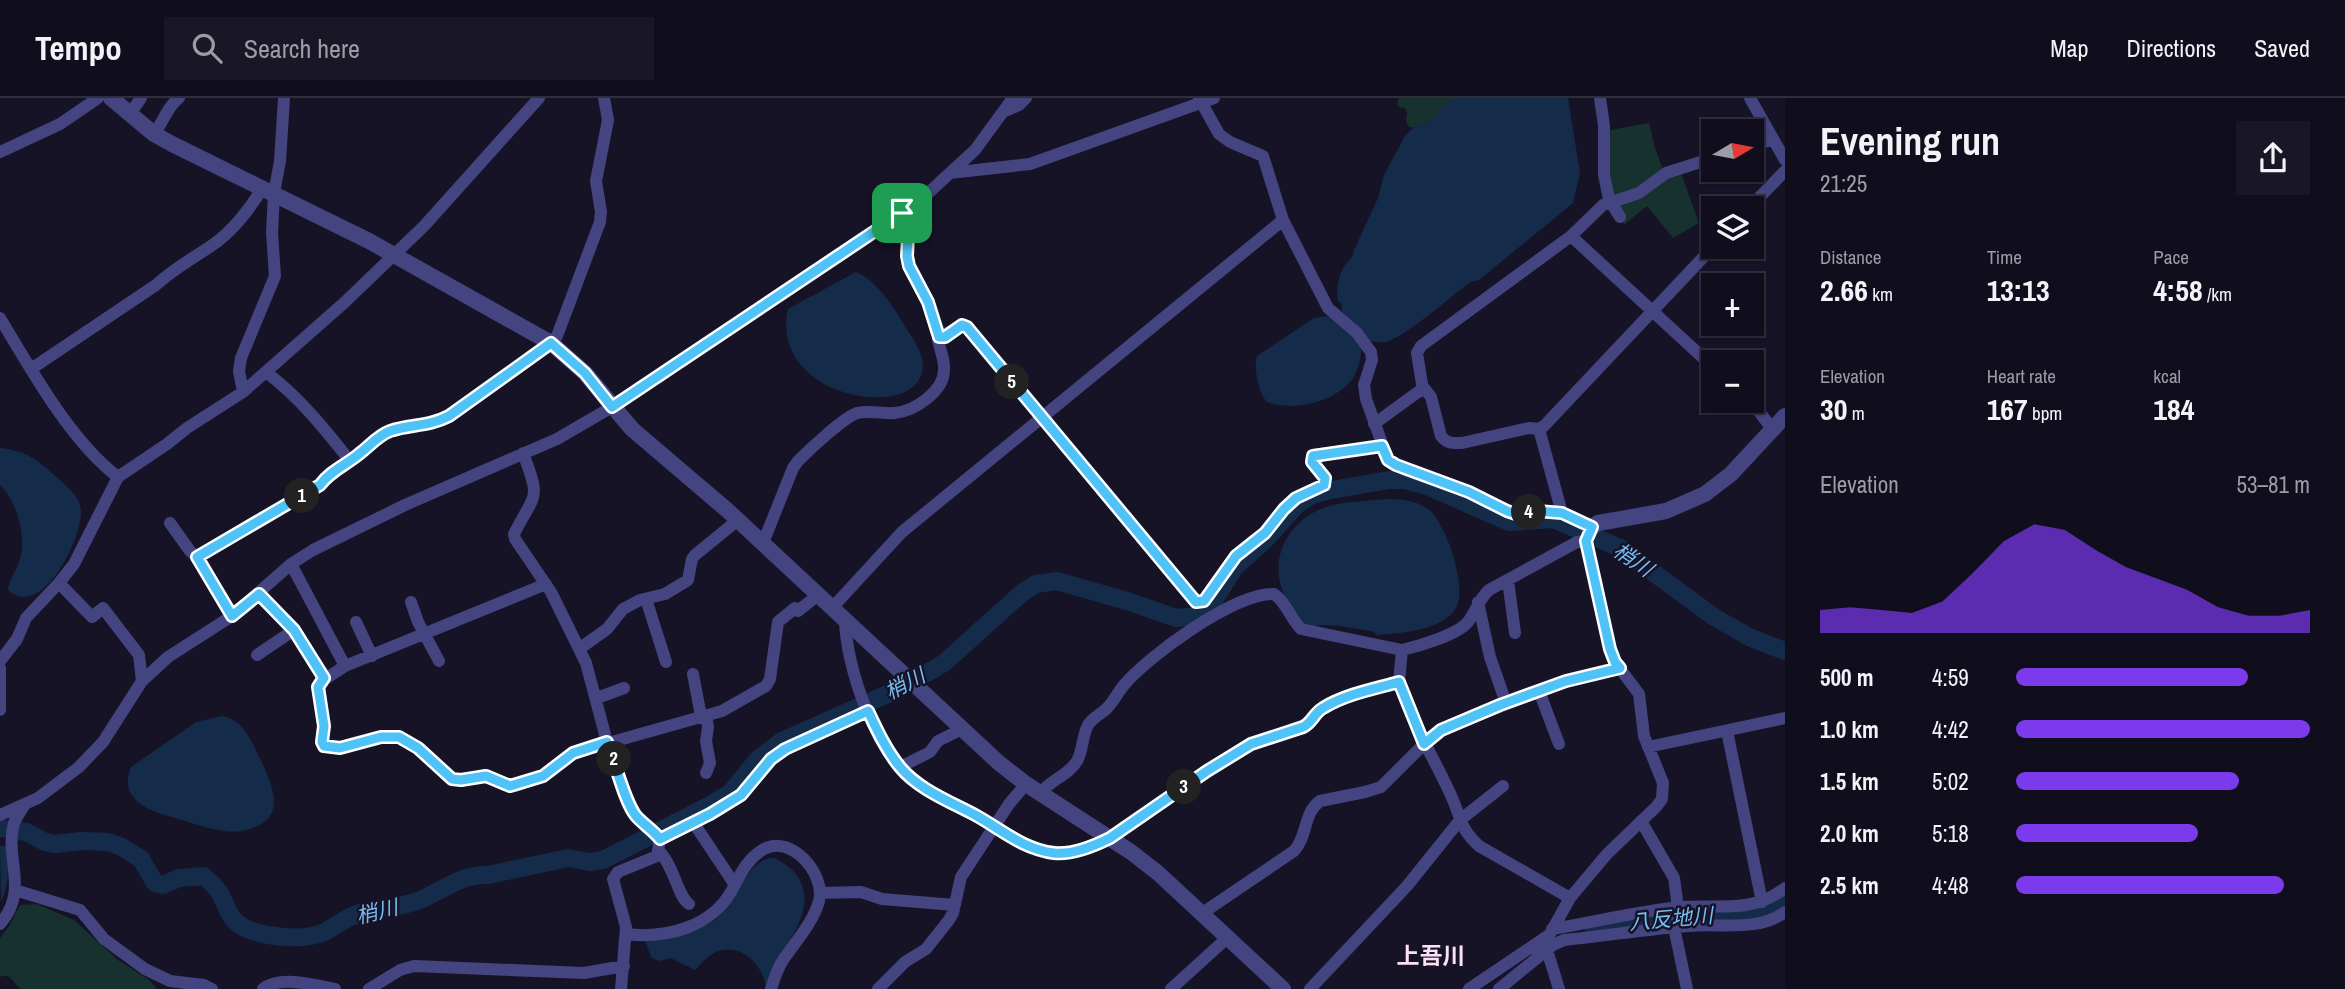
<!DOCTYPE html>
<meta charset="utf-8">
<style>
:root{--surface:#100e1d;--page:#191726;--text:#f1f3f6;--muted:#9c9ca4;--line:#302e3b;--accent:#7c3aed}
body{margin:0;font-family:"Archivo Narrow","Noto Sans JP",sans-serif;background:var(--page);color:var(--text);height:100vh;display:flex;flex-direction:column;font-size:26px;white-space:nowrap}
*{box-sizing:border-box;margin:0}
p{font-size:23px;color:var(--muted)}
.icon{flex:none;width:38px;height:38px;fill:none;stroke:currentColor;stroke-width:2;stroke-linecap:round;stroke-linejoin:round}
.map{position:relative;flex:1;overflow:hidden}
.panel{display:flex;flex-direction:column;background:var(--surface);width:560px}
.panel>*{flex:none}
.needle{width:46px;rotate:80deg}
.fabs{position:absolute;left:1701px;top:21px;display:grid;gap:14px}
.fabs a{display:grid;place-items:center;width:63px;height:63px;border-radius:0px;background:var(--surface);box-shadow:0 2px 5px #0004,0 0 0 2px var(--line);font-size:35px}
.pin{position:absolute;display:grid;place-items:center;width:60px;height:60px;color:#fff;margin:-30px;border-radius:14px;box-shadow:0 4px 10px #0006}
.km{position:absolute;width:35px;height:35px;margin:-18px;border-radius:50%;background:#222;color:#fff;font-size:19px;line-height:35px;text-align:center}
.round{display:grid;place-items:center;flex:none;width:74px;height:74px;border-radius:0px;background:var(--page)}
.summary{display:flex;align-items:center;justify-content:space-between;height:119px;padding:0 35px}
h1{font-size:38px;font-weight:700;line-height:52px}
.metrics{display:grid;grid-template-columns:repeat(3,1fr);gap:10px;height:119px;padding:7px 35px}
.metrics div{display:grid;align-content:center}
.metrics b{font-size:30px;font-weight:700}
.metrics small{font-size:19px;font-weight:400}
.metrics p{font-size:19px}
.chart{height:196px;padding:14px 35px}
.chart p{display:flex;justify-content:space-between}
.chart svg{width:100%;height:126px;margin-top:7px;fill:var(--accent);opacity:.7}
ul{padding:0 35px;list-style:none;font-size:23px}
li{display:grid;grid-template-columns:112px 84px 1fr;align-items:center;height:52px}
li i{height:18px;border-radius:9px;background:var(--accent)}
header{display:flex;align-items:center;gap:42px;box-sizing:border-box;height:98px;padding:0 35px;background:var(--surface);border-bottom:2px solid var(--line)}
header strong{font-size:33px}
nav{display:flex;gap:38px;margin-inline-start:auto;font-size:24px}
.search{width:490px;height:63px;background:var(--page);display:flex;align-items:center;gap:18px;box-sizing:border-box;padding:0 24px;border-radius:0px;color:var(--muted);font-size:26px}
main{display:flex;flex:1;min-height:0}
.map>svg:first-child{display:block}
.green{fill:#17312f}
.water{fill:#152b4a}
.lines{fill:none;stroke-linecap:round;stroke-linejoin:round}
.river{stroke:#152b4a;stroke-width:18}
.minor{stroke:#444481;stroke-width:12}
.tertiary{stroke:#444481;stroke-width:16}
.route-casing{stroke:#fff;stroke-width:14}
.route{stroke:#4fc3f7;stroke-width:9}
.labels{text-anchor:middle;stroke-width:5;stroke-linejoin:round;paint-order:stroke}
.water-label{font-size:21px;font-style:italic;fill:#77bcf0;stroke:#161327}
.quarter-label{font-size:23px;font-weight:bold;fill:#fbdff2;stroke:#161327}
</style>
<header>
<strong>Tempo</strong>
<div class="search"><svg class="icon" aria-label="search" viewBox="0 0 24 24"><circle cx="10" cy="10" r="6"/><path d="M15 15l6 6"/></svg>Search here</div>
<nav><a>Map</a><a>Directions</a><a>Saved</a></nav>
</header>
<main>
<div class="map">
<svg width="1785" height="891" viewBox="0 0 1785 891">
<rect width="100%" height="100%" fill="#161327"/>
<path class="green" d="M 1399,0 L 1459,0 L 1448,5 L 1429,24 L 1413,30 L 1408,28 L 1406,22 L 1407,15 L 1405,10 L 1399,9 L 1397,5 Z
M 1649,25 L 1655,50 L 1666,80 L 1681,75 L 1699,125 L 1673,140 L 1647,108 L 1624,127 L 1611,99 L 1605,33 Z
M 37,806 L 74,822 L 118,862 L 148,881 L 157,891 L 21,891 C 13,885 11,874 0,879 L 0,840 L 9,828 L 20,807 Z"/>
<path class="water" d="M 1459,0 L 1568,0 L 1580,75 L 1573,105 L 1479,182 L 1470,184 C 1453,197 1403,241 1385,244 C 1379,245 1374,243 1368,243 L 1355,225 L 1342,214 L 1342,206 L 1338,203 C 1336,190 1338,178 1345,167 C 1350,161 1353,160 1354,152 L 1378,100 L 1384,77 L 1405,38 L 1413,30 L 1429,24 L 1448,5 Z
M 856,174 C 877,182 895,211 906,230 C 914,242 926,259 922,274 C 911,324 769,299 788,211 Z
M 1330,218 L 1340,225 L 1362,248 C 1361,259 1359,270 1353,280 C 1337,304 1293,314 1267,304 C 1259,295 1253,270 1257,258 L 1314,220 Z
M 0,350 C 22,352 36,360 52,375 C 62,384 76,394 80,407 C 88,430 44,525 8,492 C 9,481 17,472 20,461 C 27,439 16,401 0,387 Z
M 1387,401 C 1401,401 1416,402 1428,411 C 1446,424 1468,490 1456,510 C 1442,533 1401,535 1377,537 L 1372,533 C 1356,531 1339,527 1323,527 C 1315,527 1310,531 1302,526 C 1293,520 1284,499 1281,488 C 1271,456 1291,422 1323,410 C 1343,403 1366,403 1387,401 Z
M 222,618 C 245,622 252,645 262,665 C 272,687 286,717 255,729 C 246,733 234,735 224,733 C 209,731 195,726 182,722 C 167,717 149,714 137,703 C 126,693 126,681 131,669 L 196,624 Z
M 0,748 L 8,748 C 8,765 10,787 1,803 Z
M 774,760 C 820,781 807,823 780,855 L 782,858 L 766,888 C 762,866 740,844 716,854 C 707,858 702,865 695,872 L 671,860 L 659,863 L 651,859 L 645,842 L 711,825 C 734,811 746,759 774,760 Z"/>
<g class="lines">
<path class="river" d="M 0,730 L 26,734 L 45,744 L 55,746 L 82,743 L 108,744 L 120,748 L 141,761 L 155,785 L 163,787 L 179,780 L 204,778 C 209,783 215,788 219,794 C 227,807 228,821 243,829 C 262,839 302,843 322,835 C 335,829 346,819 360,815 C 381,809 402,810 423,801 C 444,791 463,776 488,777 L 568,760 L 590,764 L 603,762 L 712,706 L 731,694 L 758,661 L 782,643 L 899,591 L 944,565 L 1023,494 L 1036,486 L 1057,483 L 1127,503 L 1176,520 L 1197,518 L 1211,507 L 1235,469 L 1266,441 L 1298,406 L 1312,397 L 1326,393 L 1389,382 L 1404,382 L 1427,388 L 1509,424 L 1553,421 L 1560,424 L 1620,450 L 1714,519 L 1751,540 L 1785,553
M 1593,829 L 1659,818 L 1751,816 L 1765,813 L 1785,801"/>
<path class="minor" d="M 1199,0 L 1219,36 L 1230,44 L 1263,58 L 1283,122 L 1328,210 L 1357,235 L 1371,254 L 1372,262 L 1364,287 L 1366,301 L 1388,362 L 1405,372 L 1469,394 L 1507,413 L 1516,416 L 1538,413 L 1562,415 L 1592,429 L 1586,443 L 1610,551 L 1615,564 L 1639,596 L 1644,638 L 1663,685 L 1662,701 L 1656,709 L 1607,756 L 1570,800 L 1536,861
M 1600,0 L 1604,28 L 1604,77 L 1609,101 L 1620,119
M 1750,0 L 1785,62
M 1005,13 L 1019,7 L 1026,0
M 130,16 L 141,0
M 154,36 C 163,24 168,8 179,0
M 1752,48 L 1773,41
M 0,54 L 60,26 L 98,0
M 950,75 L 1030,66 L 1214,0
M 1749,110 L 1785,73
M 902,115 L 908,138 L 907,158 L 909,168 L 928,204 L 939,239
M 1571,138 L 1713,269
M 0,220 C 30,270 71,344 118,379
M 31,271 L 156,187 C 173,171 192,161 211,148 C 231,135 251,110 263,89
M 266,274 C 299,299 324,330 350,363
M 1423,292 L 1417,255 L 1421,248 L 1571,138 L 1603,107 L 1639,95 L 1666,75 L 1713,60
M 243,294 L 239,273 L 241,260 L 275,178 L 272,135 L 274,95 L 280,63 L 284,0
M 1751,303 L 1773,332
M 1374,326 L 1418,294 L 1425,291 L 1431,299 L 1441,338 C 1447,346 1453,345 1462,345 L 1529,330 L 1539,331
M 523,355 C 541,403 536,393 514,436 L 515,441 L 551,494 L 586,565 L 607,644 L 629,706 L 636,717 L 651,730 L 660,741 L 657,758 L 618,774 L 613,781 L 626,829 L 621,891
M 1562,415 L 1539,331 L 1544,328 L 1713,149
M 170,425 L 190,453 L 197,459 L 232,518
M 763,445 L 793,370 L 798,363 C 809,352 843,320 857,315 C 869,312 883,316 895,315 C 915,313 944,293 944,272 C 945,261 939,251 938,240 L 962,227 L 967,229 L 1196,504 L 1204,503 L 1235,459 L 1265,435 L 1284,410 L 1296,400 L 1324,387 L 1325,380 L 1313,364 L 1313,357 L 1382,348
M 197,459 L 320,387 C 330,373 346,367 359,356 C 370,348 377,338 390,333 C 410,326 429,329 449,318 L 541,253 L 557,238 L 600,124 L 601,114 L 596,83 L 608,22 L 604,0
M 291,466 L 345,568 L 546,486
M 1508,482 L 1515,535
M 259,496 L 294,532 L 324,580
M 646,501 L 666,564
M 411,504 L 418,524 L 439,563
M 1478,504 L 1490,559 L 1506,605
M 832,510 L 902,434 L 1283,122
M 845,522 C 846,569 876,657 916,685 C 937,699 961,708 982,721 C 1030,751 1054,768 1110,740 L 1207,673 L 1251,646 L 1303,629 C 1312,625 1314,615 1323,610 C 1346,596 1374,591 1399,584 L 1402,552 C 1419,548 1457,537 1468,524 C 1476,513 1479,501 1489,492 L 1577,444 L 1586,443
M 356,524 L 372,558
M 579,551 L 607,531 L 623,511 L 640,502 L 665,496 L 688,482 L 692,461 L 695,457 L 738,422
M 257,557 L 294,532
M 0,563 L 17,541 L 26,520 L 59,485
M 345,568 L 319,585 L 324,628 L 322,644 L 324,648 L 340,650 L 381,639 L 399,639 L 419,650 L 452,681 L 461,683 L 486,678 L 504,687 L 515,688 L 543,678 L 573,655 L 722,613 L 766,588 L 770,581 L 778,524 L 795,510 L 798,513 L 818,497
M 0,570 L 0,612
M 693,576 L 700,613 L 707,623 L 708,629 L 706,643 L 710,665 L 706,675
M 142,583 L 139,557 L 103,510 L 92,519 L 59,485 L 74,466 L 118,379 L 167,346 L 187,330 L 243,294 L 345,204 L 424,128 L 539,0
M 1399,584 C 1411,626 1436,662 1453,702 C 1462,724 1461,731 1479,748 L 1570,800
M 1539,593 L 1559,646
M 597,600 L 624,590
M 1727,633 L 1762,804
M 1648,649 L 1785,620
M 900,669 L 930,654 L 938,643 L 962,631
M 1041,695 C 1050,682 1068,678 1077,663 C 1083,653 1082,638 1088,627 C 1093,619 1102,616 1108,609 C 1114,603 1118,594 1124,587 C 1148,558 1236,494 1274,496 C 1287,505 1290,520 1301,531 L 1402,552
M 0,717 L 38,700 L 79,669 L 103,644 L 142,583 L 168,559 L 232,518 L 291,466 L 313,452 L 405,407 L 557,341 L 612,309 L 925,98 L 975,52 L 1013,0
M 1641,723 L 1674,780 L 1677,802 L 1675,834 L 1687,891
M 693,724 L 735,787
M 660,741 L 711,716 L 741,697 L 771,661 L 785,651 L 868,613
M 659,753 C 674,768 678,799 689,806
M 15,792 L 80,812 L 104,841 L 145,871 L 170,883 L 204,887 L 212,891
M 820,795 L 861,794 L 882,801 L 955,807
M 1201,816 L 1294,753 C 1308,738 1303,715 1320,703 L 1365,694 L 1381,689 L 1431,639 L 1453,627 L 1566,583 L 1620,570
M 0,826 C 30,792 4,761 14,725 C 17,718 21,713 25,706
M 1552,831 C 1595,824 1638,813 1681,809 C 1720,806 1752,816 1785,790
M 626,836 C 666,841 712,829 732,792 C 741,775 747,761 764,751 C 791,736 826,776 819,803 C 813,825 796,843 783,862 C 778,870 774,881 771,891
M 1547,852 L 1559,891
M 263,891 C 280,877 315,887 335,891
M 369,891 L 400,872 L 414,868 L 584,875 L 624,868
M 878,891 L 905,864 L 926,851 L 949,822 L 953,815 L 961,779 L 1009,706 L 1026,686
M 1171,891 L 1226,841
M 1310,891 L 1407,788 L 1460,722 L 1503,688
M 1469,891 L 1549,837
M 1499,891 L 1553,847 L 1564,842 C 1605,838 1647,831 1689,828 C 1720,825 1758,834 1785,814"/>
<path class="tertiary" d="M 111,0 L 154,36 L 172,46 L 369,143 L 551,245 L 585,275 L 632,331 L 727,412 L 999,665 L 1026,686 L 1131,754 L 1158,775 L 1283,891
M 1592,429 L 1598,425 L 1666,413 L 1705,396 L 1731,376 L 1785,318"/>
</g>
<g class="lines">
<g class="route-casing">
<path id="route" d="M 902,115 L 908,138 L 907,158 L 909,168 L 928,204 L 939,239 L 945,239 L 962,227 L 967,229 L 1196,504 L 1204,503 L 1236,458 L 1265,435 L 1284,411 L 1296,400 L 1324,387 L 1325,380 L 1312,364 L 1313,358 L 1382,348 L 1388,362 L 1396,367 L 1469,394 L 1507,413 L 1516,416 L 1538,413 L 1562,415 L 1592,429 L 1586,443 L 1610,551 L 1615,564 L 1620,570 L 1566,583 L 1500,607 L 1441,632 L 1424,646 L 1399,584 C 1374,591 1346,596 1323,610 C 1314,615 1312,625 1303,629 L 1251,646 L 1207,673 L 1110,740 C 1094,748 1072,757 1054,755 C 1023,751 1002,732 977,718 C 951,704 919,692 900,669 C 886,652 877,632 868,613 L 785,651 L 771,661 L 741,697 L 710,716 L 660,741 C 653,732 643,726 636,718 C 624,703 615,663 607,644 L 573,655 L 543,678 L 510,688 L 486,678 L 461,682 L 452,681 L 418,650 L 399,639 L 381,639 L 340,650 L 324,648 L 322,644 L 324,628 L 318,589 L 324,580 L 294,532 L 259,496 L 232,518 L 197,459 L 320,387 C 330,373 346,367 359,356 C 370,348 377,338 390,333 C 410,326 428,329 449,318 L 551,245 L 585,275 L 612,309 Z"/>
</g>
<use href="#route" class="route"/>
</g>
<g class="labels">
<g class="water-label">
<text transform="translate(1633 462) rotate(34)" y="7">梢川</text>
<text transform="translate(905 586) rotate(-28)" y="7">梢川</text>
<text transform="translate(377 814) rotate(-14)" y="7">梢川</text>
<text transform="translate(1671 821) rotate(-5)" y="7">八反地川</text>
</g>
<g class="quarter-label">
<text x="1431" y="866">上吾川</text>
</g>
</g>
</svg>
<div class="fabs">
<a><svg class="needle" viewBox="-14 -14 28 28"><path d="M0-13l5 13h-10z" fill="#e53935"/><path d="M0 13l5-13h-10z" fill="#9c9ca4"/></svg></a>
<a><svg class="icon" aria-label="layers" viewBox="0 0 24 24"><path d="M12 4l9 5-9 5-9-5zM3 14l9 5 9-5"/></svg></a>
<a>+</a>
<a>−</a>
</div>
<div class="pin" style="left:902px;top:115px;background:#1e9e55"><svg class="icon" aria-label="arrive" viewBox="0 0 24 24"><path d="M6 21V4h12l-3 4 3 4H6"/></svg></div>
<b class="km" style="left:302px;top:398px">1</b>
<b class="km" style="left:614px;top:661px">2</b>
<b class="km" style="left:1184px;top:689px">3</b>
<b class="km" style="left:1529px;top:414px">4</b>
<b class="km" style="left:1012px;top:284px">5</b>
</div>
<section class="panel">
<div class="summary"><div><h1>Evening run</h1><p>21:25</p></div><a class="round"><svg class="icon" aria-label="share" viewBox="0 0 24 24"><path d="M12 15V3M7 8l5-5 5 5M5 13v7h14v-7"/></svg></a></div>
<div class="metrics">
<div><p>Distance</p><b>2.66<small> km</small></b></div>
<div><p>Time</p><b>13:13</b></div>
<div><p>Pace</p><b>4:58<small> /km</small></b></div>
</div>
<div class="metrics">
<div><p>Elevation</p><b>30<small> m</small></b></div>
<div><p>Heart rate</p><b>167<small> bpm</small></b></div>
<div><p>kcal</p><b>184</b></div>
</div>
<div class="chart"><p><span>Elevation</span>53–81 m</p>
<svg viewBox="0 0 160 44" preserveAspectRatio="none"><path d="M0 44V36L10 35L20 36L30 37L40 33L50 23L60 12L70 6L80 8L90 15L100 21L110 25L120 29L130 35L140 38L150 38L160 36V44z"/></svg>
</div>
<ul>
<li><b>500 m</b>4:59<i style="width:79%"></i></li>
<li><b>1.0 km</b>4:42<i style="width:100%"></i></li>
<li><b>1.5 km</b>5:02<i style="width:76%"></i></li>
<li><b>2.0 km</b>5:18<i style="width:62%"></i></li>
<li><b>2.5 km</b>4:48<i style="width:91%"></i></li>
</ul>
</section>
</main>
